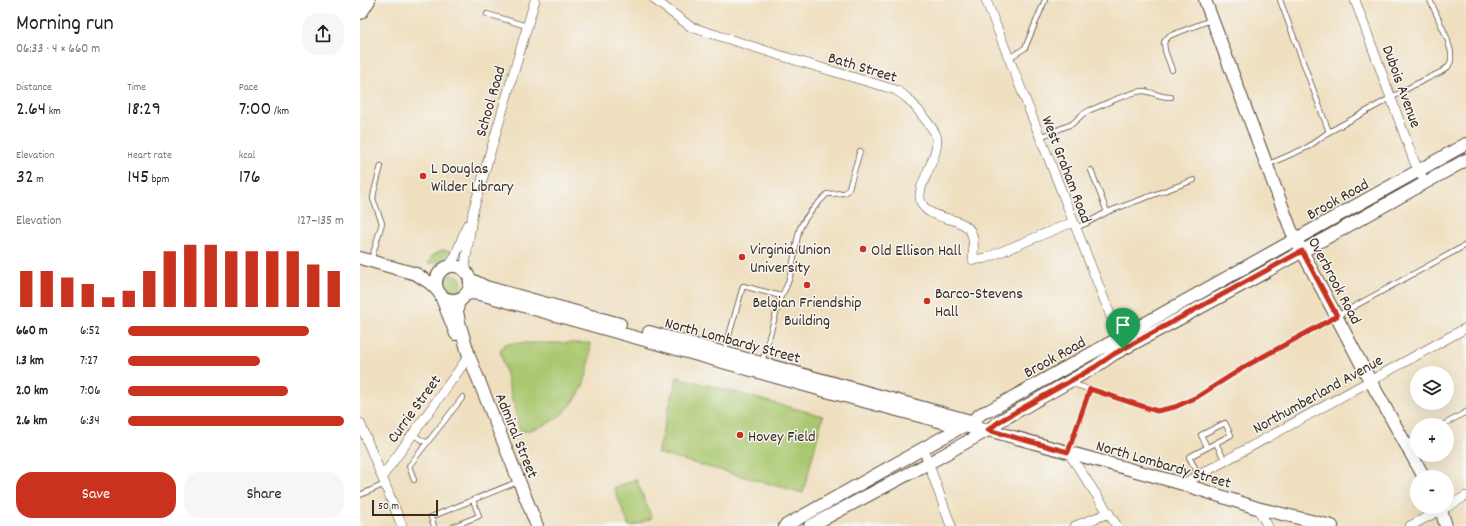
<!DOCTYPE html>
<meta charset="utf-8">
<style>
:root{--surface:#fff;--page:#f6f6f6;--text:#222;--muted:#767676;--accent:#c8321e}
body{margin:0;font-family:Dekko,sans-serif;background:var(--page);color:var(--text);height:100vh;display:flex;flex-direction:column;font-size:15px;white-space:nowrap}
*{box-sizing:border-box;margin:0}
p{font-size:13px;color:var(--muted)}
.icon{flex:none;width:22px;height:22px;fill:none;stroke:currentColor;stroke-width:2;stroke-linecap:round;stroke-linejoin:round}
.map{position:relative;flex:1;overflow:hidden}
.panel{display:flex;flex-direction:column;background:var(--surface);width:360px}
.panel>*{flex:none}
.fabs{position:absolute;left:1050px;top:366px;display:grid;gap:8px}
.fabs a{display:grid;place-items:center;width:44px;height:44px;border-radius:50%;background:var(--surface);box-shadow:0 4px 16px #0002;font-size:20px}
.scale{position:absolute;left:12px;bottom:10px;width:66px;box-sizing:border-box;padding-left:4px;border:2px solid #3b2a1e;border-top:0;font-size:11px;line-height:14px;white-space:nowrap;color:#3b2a1e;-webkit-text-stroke:3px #f6f6f2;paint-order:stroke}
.pin{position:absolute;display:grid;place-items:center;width:34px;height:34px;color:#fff;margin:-41px -17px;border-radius:50% 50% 50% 0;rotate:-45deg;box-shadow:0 0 4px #0007}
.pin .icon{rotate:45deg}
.round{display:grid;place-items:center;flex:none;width:42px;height:42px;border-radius:16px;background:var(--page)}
.overview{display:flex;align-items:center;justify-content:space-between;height:68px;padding:0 16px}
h1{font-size:22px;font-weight:600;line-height:30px}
.metrics{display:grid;grid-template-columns:repeat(3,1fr);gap:6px;height:68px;padding:4px 16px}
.metrics div{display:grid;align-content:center}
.metrics b{font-size:20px;font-weight:600}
.metrics small{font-size:11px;font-weight:400}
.metrics p{font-size:11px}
.chart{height:112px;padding:8px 16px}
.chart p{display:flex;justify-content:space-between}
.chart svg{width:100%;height:72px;margin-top:4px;stroke:var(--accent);stroke-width:6}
.action{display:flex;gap:8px;margin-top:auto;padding:8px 16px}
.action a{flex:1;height:46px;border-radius:16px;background:var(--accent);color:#fff;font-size:16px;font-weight:600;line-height:46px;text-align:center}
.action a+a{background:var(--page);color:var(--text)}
ul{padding:0 16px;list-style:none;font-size:13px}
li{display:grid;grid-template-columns:64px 48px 1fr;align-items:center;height:30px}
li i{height:10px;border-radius:5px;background:var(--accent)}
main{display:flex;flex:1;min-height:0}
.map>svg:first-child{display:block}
.green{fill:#aac86f;stroke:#727946}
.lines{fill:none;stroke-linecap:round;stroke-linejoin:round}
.lane-casing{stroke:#564536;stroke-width:6}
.street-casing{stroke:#564536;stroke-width:10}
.secondary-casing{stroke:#564536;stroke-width:14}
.highway-casing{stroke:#564536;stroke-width:18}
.lane{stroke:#fff;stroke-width:4.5}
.street{stroke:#fff;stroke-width:9}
.secondary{stroke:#fff;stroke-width:12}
.highway{stroke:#fff;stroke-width:16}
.route-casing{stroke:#fff;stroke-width:8}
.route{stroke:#c8321e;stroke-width:5}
.poi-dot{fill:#c8321e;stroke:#f6f6f2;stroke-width:1.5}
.labels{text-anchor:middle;stroke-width:3;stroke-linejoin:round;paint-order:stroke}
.street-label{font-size:16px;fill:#3b2a1e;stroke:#f6f6f2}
.poi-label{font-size:16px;fill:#3b2a1e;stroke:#f6f6f2;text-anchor:start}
</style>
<main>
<section class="panel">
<div class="overview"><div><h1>Morning run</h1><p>06:33 · 4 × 660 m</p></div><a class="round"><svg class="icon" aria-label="share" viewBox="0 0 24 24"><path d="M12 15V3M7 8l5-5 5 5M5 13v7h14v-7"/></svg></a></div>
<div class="metrics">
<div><p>Distance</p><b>2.64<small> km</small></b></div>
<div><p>Time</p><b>18:29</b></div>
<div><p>Pace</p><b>7:00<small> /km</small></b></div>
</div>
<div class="metrics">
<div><p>Elevation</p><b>32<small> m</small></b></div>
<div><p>Heart rate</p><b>145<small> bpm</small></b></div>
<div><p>kcal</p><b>176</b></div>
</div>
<div class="chart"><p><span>Elevation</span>127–135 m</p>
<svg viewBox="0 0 160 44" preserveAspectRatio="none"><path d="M5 44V22M15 44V22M25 44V26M35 44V30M45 44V38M55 44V34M65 44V22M75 44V10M85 44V6M95 44V6M105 44V10M115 44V10M125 44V10M135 44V10M145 44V18M155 44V22"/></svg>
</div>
<ul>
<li><b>660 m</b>6:52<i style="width:84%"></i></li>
<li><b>1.3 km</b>7:27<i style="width:61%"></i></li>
<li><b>2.0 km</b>7:06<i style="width:74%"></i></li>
<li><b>2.6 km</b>6:34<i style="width:100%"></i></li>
</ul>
<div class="action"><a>Save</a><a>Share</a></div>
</section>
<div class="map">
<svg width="1106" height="526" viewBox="0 0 1106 526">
<rect width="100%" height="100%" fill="#f6f6f2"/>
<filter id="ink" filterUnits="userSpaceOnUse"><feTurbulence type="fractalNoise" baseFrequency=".025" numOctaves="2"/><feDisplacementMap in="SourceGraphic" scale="8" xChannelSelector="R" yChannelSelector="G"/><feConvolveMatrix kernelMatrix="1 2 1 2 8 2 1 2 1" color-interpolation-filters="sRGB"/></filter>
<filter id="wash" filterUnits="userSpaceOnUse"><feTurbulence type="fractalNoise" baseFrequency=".012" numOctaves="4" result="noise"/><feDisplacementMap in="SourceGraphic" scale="16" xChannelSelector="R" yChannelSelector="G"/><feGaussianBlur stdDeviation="0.9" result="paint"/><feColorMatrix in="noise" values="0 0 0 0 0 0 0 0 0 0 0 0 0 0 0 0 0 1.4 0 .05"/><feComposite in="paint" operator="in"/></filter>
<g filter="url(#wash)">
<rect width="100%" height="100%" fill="#efdfbf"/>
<path class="green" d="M 82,250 L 91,251 C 86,260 78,264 68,263 L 72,256 Z
M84 284a9 9 0 1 1 18 0a9 9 0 1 1-18 0Z
M 153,343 L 230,343 C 232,389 207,425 160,432 L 140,350 L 145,344 Z
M 317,377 L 463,416 L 443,493 L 297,453 Z
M 276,479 L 292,518 L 273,526 L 269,526 L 254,488 Z"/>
</g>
<g filter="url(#ink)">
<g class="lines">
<g class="lane-casing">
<path id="lane" d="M 920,0 L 969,132
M 127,14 L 167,26
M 649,58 L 665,48 L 685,0
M 812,70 L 805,51 L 804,42 L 809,36 L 851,20
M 680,137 L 712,124 L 723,114 L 730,110 C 744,105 770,91 784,91 C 793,92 801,98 811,97
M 907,165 L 948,147 L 967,133 L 1054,85 L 1081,72 L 1088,67 L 1091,61 L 1091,52 L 1087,38 L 1070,0
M 747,212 L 834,180
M 715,228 L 725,224 L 747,212 L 731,170
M 11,261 L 22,223 L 13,199 L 14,192 L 21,166
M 364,353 L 383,286 L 421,296
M 402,362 L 421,296 C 433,280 434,251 439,231 C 443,218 458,203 467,194 L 485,193 L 489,188 L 500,151
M 710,383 L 797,411 L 815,407 L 837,397 L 886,366 L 1106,245
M 1083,425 L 1106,412
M 52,434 L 67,443
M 856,443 L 865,461
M 1047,445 L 1057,439
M 709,451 L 730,389
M 839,475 L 829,457 L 871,435 L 865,423 L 841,435 L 847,447
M 54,480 L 49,466 L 103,397
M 0,495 L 25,484
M 74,526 L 71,517 L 157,482
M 94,526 L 119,516 L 113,500"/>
</g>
<g class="street-casing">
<path id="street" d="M 295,0 L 331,27 L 438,61 L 536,90 C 548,97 553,104 562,115 C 566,121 573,128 576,135 C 582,155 554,187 561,202 C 570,224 610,213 613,239 C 614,246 613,253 613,260 L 626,258 L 713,222
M 626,0 L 761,342
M 995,0 L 1054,161 L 1065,182
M 89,266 L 95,257 L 107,225
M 108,274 L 105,265 L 113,211 L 175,0
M 0,423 L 42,526
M 563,448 L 591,526
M 708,452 L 757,526
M 22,477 L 109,356
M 823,484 L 1106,328
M 1087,507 L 1106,496
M 897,508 L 908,526
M 715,526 L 749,513
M 1050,526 L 1086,507"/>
</g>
<g class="secondary-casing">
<path id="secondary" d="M 845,0 L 931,230 L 1006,373 L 1064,477
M 0,258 L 56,274 L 70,283 L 78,291
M76 283a17 17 0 1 1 34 0a17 17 0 1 1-34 0Z
M 110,279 L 126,287 L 260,324
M 107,294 L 113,293 L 124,295 L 462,390 L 586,423 L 602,426 L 628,430 L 823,484 L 897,508 L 972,526
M 81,296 L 96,334
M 103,298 L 98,303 L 97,311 L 99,322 L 109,356 L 177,526
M 289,332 L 607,420
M 1080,507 L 1086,526
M 425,526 L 612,421 L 622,413 L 630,410 L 1106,144
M 450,526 L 569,463 L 628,430 L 640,421 L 735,367 L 754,354 L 880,286 L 1106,160"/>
</g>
<g class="highway-casing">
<path id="highway" d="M 0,11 L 7,0"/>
</g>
<use href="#lane" class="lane"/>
<use href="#street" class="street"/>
<use href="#secondary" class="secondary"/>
<use href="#highway" class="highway"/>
</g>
</g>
<g class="lines" filter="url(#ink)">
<g class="route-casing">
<path id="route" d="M 942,251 L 977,316 L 886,366 L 837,397 L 815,407 L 797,411 L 730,389 L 708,452 L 628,430 L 640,421 L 735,367 L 754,354 Z"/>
</g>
<use href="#route" class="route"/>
</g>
<g class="poi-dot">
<circle cx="63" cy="176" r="4"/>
<circle cx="503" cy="249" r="4"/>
<circle cx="382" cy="257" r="4"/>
<circle cx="447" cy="285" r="4"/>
<circle cx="567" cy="301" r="4"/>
<circle cx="380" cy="435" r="4"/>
</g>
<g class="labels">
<g class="street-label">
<text transform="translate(503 66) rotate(17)" y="6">Bath Street</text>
<text transform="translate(1043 86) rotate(70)" y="6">Dubois Avenue</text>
<text transform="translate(129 101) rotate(-74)" y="6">School Road</text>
<text transform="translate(708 169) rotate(69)" y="6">West Graham Road</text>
<text transform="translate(977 198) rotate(-29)" y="6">Brook Road</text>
<text transform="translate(976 280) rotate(62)" y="6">Overbrook Road</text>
<text transform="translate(373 339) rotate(15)" y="6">North Lombardy Street</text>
<text transform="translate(694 356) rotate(-29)" y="6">Brook Road</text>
<text transform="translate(957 393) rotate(-29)" y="6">Northumberland Avenue</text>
<text transform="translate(53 408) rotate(-54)" y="6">Currie Street</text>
<text transform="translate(158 435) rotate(68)" y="6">Admiral Street</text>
<text transform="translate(804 463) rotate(16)" y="6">North Lombardy Street</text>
</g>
<g class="poi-label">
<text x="71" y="173">L Douglas<tspan x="71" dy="18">Wilder Library</tspan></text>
<text x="390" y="254">Virginia Union<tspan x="390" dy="18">University</tspan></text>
<text x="511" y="255">Old Ellison Hall</text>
<text x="575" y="298">Barco-Stevens<tspan x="575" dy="18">Hall</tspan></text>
<text x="447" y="307" text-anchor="middle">Belgian Friendship<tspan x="447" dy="18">Building</tspan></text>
<text x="388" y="441">Hovey Field</text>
</g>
</g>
</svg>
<div class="fabs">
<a><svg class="icon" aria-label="layers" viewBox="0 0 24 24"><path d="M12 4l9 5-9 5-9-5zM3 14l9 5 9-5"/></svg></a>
<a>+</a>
<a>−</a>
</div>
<div class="scale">50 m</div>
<div class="pin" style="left:763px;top:349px;background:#1e9e55"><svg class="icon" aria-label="arrive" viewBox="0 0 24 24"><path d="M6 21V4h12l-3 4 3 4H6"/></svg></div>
</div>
</main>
